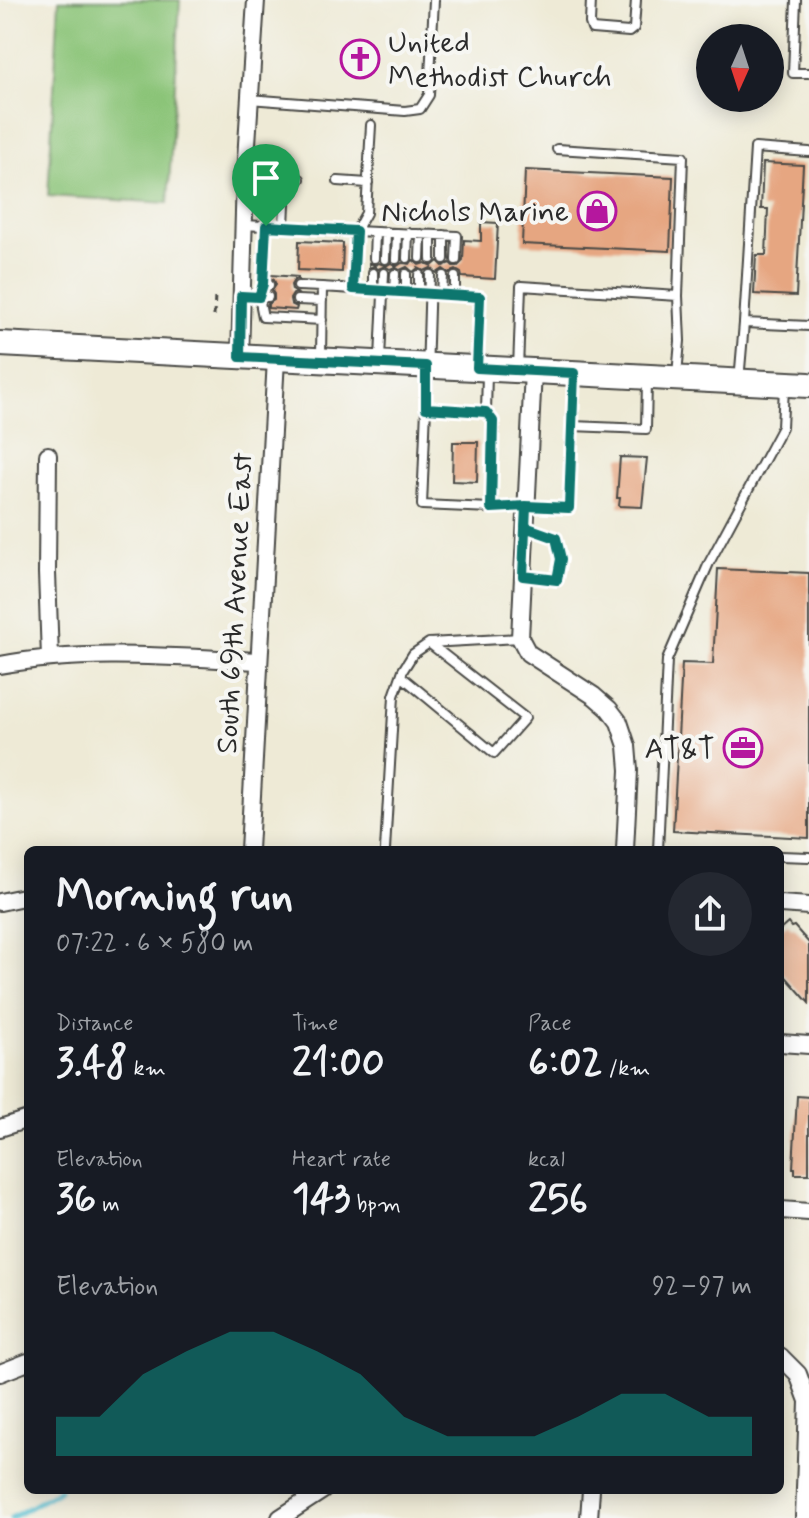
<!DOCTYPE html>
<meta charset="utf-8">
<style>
:root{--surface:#171b24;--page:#242831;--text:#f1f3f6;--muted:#9ea1a6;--accent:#0f766e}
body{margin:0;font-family:Mynerve,sans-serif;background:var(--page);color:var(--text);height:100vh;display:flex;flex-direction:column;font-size:30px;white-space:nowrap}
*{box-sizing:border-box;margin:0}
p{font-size:26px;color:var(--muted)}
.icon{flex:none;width:44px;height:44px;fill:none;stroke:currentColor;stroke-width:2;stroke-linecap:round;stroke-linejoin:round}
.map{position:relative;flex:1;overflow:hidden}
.side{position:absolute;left:24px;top:846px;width:760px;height:648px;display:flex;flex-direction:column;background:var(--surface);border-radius:12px;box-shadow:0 4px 20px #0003}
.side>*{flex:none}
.needle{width:52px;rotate:183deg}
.fabs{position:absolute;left:696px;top:24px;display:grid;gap:16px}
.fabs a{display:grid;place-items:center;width:88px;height:88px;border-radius:50%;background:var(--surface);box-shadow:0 4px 20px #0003;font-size:40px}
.pin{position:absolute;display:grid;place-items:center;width:68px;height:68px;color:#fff;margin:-82px -34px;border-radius:50% 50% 50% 0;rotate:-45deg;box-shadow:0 0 8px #0007}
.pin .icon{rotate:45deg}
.round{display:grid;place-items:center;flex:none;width:84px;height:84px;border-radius:42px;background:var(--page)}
.head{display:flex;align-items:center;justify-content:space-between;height:136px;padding:0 32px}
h1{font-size:44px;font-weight:700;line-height:60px}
.metrics{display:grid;grid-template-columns:repeat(3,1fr);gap:12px;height:136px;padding:8px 32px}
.metrics div{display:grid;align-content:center}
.metrics b{font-size:40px;font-weight:700}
.metrics small{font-size:22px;font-weight:400}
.metrics p{font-size:22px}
.chart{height:224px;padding:16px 32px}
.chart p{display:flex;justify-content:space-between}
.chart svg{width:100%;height:144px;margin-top:8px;fill:var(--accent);opacity:.7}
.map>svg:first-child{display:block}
.green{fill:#8bc478;stroke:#5b7852;stroke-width:2}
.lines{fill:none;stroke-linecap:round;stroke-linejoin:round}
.stream{stroke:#54bed0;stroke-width:5}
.building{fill:#e6a681}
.service-casing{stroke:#484845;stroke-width:12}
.minor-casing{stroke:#484845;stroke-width:20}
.secondary-casing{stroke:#484845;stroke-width:28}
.path{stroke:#484845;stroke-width:3;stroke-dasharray:6 6;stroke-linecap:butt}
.service{stroke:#fff;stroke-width:8}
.minor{stroke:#fff;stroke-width:16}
.secondary{stroke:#fff;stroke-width:24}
.route-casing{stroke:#fff;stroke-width:16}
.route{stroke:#0f766e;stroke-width:10}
.labels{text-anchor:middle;stroke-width:8;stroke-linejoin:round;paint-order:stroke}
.poi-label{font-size:30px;fill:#2b2b2b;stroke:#f6f6f2;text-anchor:end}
.street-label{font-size:30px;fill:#2b2b2b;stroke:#f6f6f2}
</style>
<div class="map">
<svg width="809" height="1518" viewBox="0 0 809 1518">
<rect width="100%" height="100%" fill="#f6f6f2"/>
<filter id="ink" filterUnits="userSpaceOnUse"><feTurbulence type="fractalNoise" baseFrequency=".0125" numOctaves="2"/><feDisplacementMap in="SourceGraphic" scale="16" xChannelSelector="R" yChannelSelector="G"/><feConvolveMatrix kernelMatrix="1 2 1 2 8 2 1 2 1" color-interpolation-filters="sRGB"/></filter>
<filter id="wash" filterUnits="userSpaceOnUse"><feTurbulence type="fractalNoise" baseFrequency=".006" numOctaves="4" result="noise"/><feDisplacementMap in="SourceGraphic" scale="32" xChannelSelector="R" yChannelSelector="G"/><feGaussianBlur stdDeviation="1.8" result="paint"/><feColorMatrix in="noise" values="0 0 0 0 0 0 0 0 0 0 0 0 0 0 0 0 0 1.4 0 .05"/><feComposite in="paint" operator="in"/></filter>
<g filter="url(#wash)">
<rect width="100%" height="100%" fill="#eeead6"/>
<path class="green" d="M 59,0 L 180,0 L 168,203 L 48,196 Z"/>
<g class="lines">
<path class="stream" d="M 11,1518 L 60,1490"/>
</g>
<g id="blocks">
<path class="building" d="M 763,163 L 803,165 L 796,296 L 754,294 L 756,255 L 766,255 L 768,209 L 761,209 Z
M 525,170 L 673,177 L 670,251 L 522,244 Z
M 481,222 L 498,223 L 495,279 L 462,277 L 461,273 L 456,270 L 449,273 L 443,269 L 437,273 L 431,268 L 424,271 L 418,268 L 413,272 L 407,267 L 400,270 L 395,267 L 390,269 L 385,266 L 378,269 L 374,266 L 369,268 L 369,263 L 375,265 L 379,263 L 386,266 L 391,263 L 397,266 L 402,263 L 410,264 L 413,260 L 419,265 L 425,263 L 432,266 L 438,261 L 443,266 L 450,263 L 453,266 L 458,266 L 463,261 L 464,240 L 481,241 Z
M 299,241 L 343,243 L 342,272 L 298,270 Z
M 270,275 L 298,277 L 298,279 L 294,280 L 291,285 L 292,290 L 297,293 L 293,294 L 290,299 L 291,304 L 297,307 L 296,310 L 268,308 L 268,304 L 274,300 L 274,294 L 272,291 L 276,285 L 274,280 L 270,278 Z
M 453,442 L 478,442 L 477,482 L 452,481 Z
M 620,457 L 647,458 L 642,507 L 619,506 L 620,498 L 617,498 Z
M 718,569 L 809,573 L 809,838 L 673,831 L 682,663 L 713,664 Z
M 788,923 L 791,927 L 794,926 L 809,943 L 809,1003 L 780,970 L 780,930 Z
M 797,1096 L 809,1097 L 809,1174 L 795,1174 L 795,1168 L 793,1168 Z"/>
</g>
</g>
<g filter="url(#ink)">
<use href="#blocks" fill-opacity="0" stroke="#484845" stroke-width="2"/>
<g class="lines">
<g class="service-casing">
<path id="service" d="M 591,0 L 590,23 L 592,29 L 629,32 L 634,28 L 636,0
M 796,0 L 793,73 L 809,73
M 249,99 L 405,111 L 420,109 L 429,95 L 434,0
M 557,149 L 683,157 L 678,296
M 245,176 L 286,179 L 284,227
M 286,179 L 300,179
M 338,181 L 368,183
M 244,225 L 356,231 L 366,213 L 371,125
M 374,258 L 375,232
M 407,258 L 408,233
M 420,258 L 421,234
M 385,259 L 386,232
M 396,259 L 397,233
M 431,259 L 431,235
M 444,259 L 444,235
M 430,275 L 426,408 L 486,412 L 493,421 L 491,508 L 526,506 L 569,508 L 572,426
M 263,284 L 266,226
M 298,286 L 322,287
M 353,289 L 356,231 L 457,236 L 456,260
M 373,291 L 373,273
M 394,292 L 395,274
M 406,292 L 406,274
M 419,293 L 419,275
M 442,294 L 443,276
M 455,295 L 455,277
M 242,296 L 259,297 L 263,317 L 322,320
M 268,297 L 259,297 L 263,284 L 269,285
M 297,300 L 322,301
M 744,323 L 755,148 L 809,152
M 321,356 L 322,287 L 480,297 L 477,365
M 380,359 L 384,273
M 518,369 L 521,286 L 678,296 L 680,341 L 677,375
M 574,378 L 572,426 L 646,429 L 647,381
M 739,381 L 744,323 L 809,326
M 426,408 L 422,505 L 491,508
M 486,412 L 487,373
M 524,577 L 557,580 L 561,559 L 556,538 L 525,527
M 401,676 L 494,753 L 525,718 L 429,643
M 385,850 L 394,696 L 403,670 L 413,654 L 429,643 L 520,638
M 658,850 L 667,660 L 709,563 L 782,427 L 784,388
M 780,856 L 809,857"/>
</g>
<g class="minor-casing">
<path id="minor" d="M 240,357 L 245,176 L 256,0
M 533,371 L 520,638 L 528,653 L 594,696 L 609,709 L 619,722 L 627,746 L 629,770 L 625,850
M 48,455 L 47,573 L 50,658
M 0,665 C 86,649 173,657 259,661
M 249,850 L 276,359
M 0,902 L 28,896
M 780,904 L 809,906
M 780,1043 L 809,1045
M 0,1128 L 28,1119
M 780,1210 L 809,1212
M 780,1356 L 798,1374 L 808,1401 L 804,1518
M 0,1373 L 28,1362
M 280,1518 L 323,1490
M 589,1518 L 591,1490"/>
</g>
<g class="secondary-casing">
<path id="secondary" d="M 0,344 L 809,385"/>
</g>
<path class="path" d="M 214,316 L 215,295"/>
<use href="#service" class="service"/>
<use href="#minor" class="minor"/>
<use href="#secondary" class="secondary"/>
</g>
</g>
<g class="lines" filter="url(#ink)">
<g class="route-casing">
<path id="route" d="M 266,226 L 263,284 L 259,297 L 241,296 L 240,357 L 426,366 L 426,408 L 486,412 L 493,421 L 491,508 L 526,506 L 523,576 L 557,580 L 561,559 L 556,538 L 525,527 L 526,506 L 569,508 L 574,373 L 477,368 L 480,297 L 353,289 L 356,231 L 266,226"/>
</g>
<use href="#route" class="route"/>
</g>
<defs>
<g id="church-ring" transform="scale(2)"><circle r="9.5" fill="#f6f6f2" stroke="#b5179e" stroke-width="1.5"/><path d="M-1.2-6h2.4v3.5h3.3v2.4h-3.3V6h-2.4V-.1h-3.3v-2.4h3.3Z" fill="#b5179e"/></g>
<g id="shop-ring" transform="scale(2)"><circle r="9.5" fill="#f6f6f2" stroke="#b5179e" stroke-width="1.5"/><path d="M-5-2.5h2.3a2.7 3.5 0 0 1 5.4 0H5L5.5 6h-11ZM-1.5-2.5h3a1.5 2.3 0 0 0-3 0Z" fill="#b5179e"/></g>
<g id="office-ring" transform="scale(2)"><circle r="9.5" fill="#f6f6f2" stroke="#b5179e" stroke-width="1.5"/><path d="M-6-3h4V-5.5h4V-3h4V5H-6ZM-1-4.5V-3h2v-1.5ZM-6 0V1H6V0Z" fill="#b5179e"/></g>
</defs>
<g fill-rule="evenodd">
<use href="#church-ring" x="360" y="59"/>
<use href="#shop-ring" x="597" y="211"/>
<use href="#office-ring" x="743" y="748"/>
</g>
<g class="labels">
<g class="poi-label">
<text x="388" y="52" text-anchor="start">United<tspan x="388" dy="34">Methodist Church</tspan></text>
<text x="569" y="221">Nichols Marine</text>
<text x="715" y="758">AT&amp;T</text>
</g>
<g class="street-label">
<text transform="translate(234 603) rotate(-87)" y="10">South 69th Avenue East</text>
</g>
</g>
</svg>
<div class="fabs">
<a><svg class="needle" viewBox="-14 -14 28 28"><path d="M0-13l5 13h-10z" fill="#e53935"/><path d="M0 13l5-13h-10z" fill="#9ea1a6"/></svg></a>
</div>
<div class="pin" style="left:266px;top:226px;background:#1e9e55"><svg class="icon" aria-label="arrive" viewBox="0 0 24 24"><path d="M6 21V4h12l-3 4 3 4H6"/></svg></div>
<section class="side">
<div class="head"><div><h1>Morning run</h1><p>07:22 · 6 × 580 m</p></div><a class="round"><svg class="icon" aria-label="share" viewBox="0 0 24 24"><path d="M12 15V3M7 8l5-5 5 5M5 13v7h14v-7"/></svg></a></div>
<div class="metrics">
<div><p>Distance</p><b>3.48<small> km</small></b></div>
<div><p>Time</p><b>21:00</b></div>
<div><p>Pace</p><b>6:02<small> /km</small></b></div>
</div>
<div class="metrics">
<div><p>Elevation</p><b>36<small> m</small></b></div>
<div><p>Heart rate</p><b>143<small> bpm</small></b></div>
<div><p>kcal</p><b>256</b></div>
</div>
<div class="chart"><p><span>Elevation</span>92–97 m</p>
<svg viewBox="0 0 160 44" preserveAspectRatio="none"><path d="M0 44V32L10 32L20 19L30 12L40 6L50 6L60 12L70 19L80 32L90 38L100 38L110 38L120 32L130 25L140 25L150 32L160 32V44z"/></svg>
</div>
</section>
</div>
